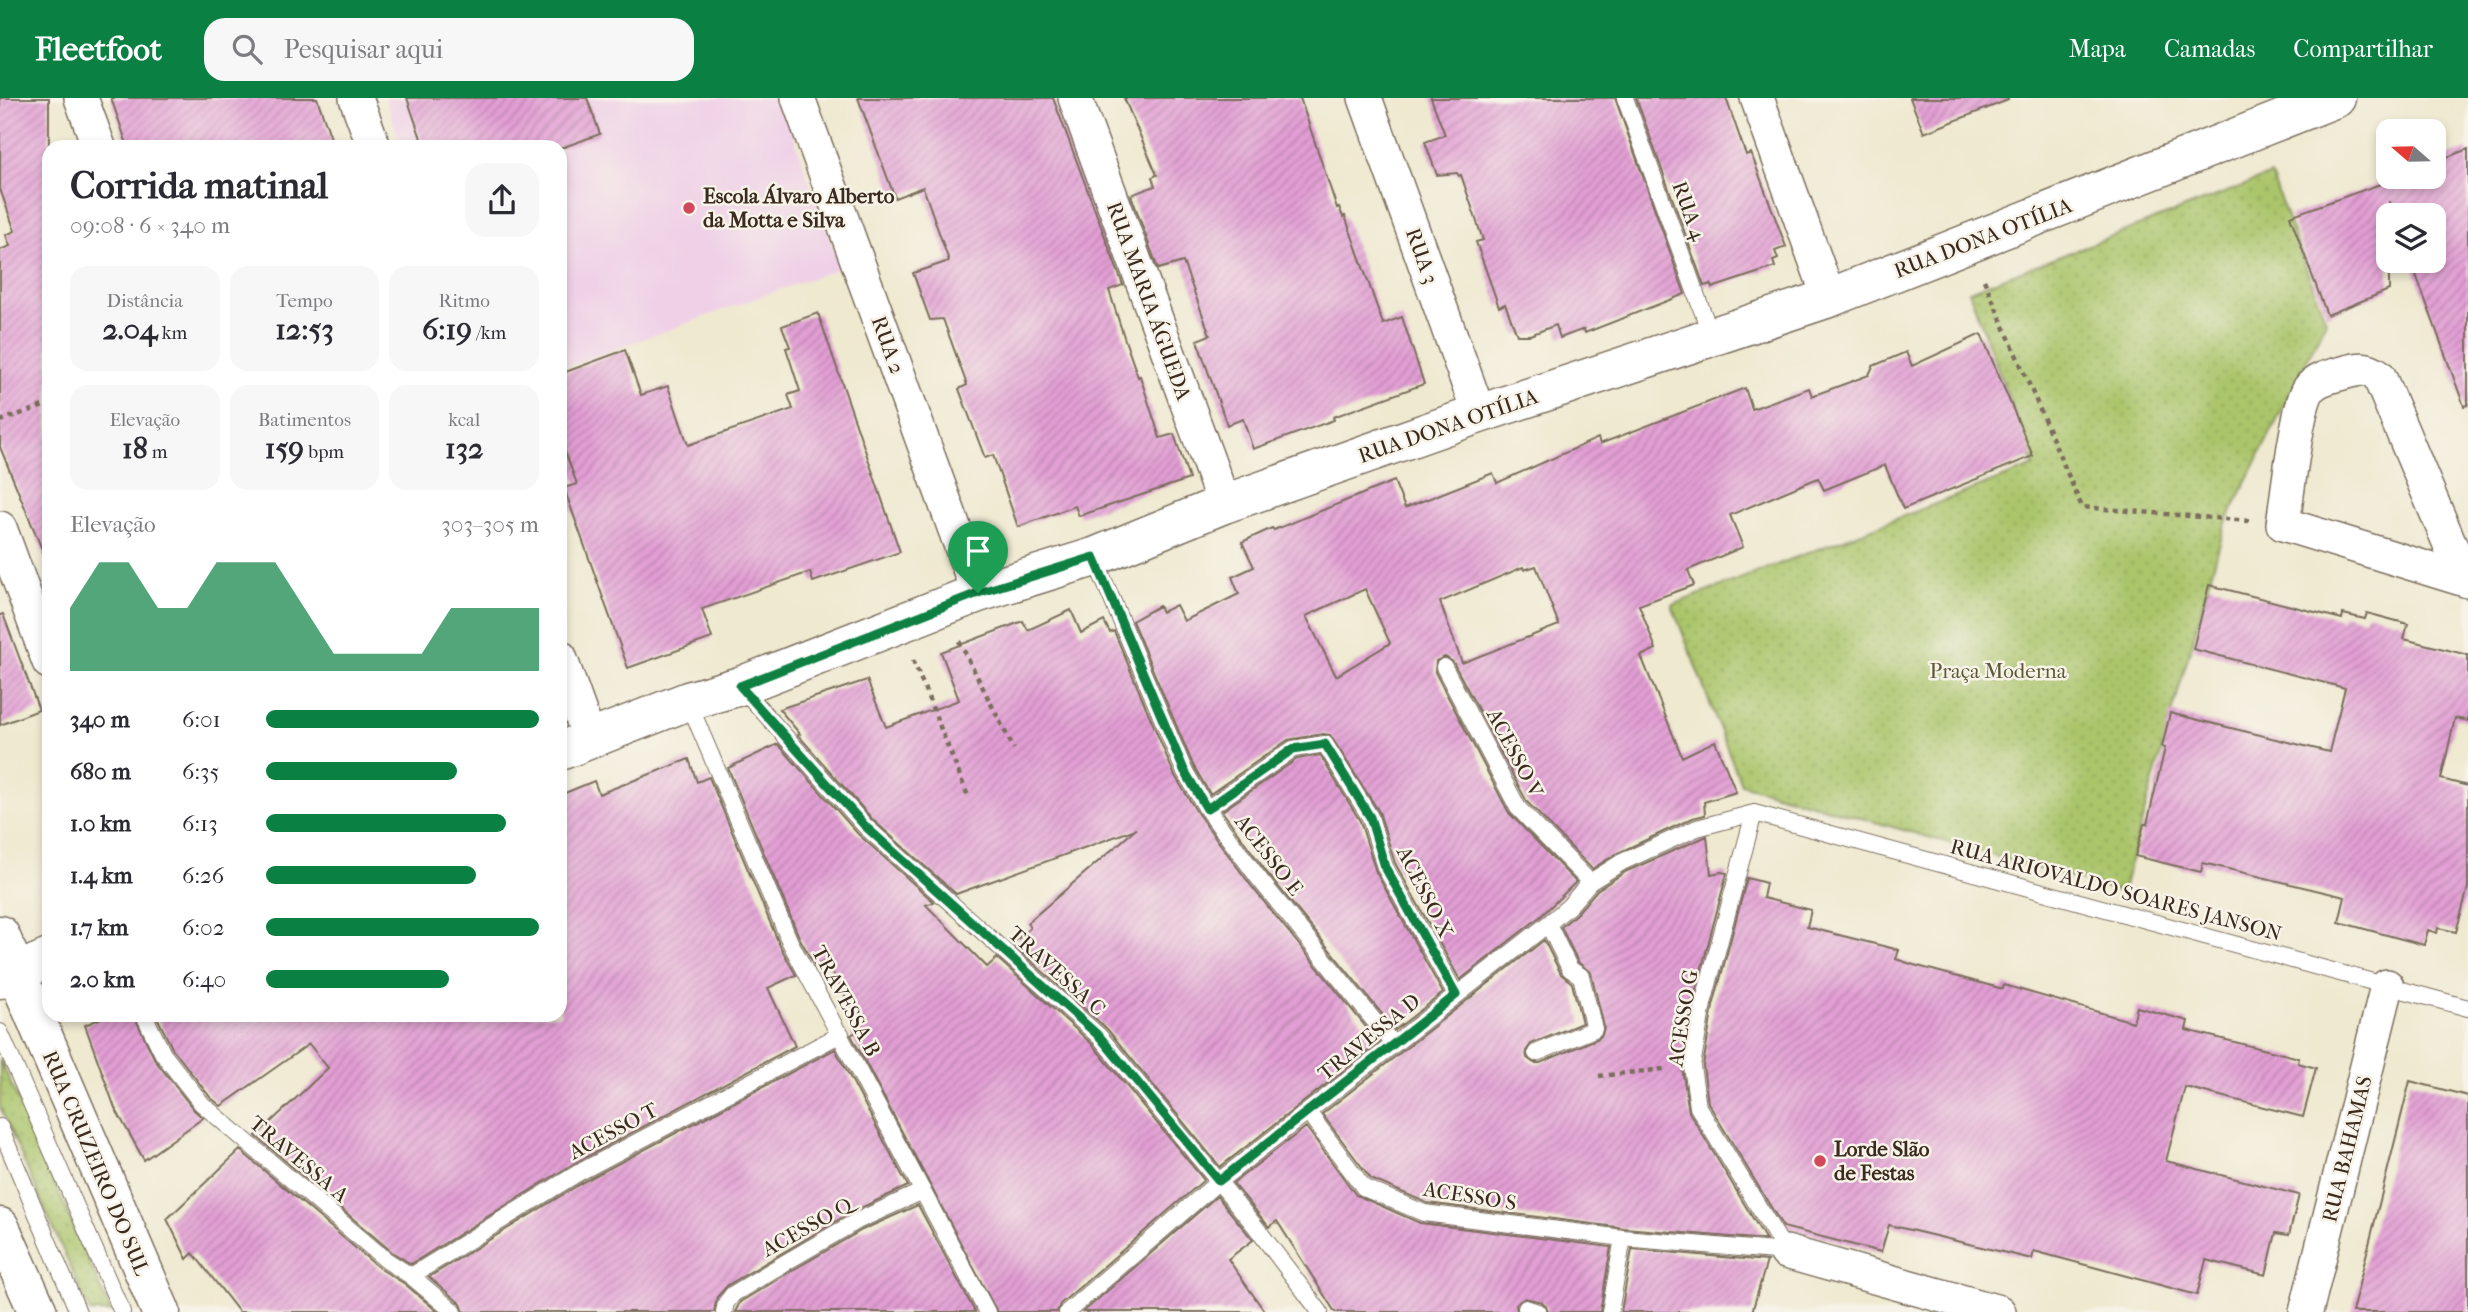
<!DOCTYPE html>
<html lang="pt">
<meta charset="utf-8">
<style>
:root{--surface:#fff;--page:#f7f7f7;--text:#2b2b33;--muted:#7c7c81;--accent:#0b8043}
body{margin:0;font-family:"IM FELL French Canon",serif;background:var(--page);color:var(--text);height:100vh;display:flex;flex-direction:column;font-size:26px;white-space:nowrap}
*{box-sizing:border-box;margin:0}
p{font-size:23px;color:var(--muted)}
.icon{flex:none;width:38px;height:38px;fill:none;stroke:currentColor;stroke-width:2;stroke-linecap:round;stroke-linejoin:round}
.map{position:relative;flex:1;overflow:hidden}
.panel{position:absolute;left:42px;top:42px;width:525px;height:882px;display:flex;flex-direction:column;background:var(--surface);border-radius:21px;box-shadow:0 4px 10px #0003}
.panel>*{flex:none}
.needle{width:46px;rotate:290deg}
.fabs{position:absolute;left:2376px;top:21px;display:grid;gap:14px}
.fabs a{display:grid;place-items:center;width:70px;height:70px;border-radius:14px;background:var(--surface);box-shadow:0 4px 10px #0003;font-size:35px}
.pin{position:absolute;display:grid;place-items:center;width:60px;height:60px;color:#fff;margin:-72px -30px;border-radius:50% 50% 50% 0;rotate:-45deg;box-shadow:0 0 7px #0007}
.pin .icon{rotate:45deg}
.round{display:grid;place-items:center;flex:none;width:74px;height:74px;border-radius:21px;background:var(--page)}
.head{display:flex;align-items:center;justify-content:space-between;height:119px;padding:0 28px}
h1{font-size:38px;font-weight:700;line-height:52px}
.stats{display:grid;grid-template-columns:repeat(3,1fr);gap:10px;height:119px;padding:7px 28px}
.stats div{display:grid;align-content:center;border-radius:18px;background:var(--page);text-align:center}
.stats b{font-size:30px;font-weight:700}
.stats small{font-size:19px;font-weight:400}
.stats p{font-size:19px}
.chart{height:196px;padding:14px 28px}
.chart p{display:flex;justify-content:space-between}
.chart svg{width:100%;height:126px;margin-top:7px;fill:var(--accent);opacity:.7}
ul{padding:0 28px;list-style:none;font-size:23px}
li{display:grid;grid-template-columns:112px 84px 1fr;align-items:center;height:52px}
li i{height:18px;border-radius:9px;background:var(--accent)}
header{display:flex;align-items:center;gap:42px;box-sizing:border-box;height:98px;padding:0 35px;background:var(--accent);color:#fff}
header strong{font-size:33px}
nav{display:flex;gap:38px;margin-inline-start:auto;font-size:24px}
.search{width:490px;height:63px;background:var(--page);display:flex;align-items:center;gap:18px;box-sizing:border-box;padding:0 24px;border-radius:21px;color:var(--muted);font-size:26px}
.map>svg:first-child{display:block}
.built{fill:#efd0e7}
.grass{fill:url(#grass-dots);stroke:#727844;stroke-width:2}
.building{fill:url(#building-hatch);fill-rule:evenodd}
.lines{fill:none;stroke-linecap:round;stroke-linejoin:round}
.lane-casing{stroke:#7a6d5c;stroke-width:18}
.street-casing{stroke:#7a6d5c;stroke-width:36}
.secondary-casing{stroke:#7a6d5c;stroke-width:41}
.path{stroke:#7a6d5c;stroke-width:4.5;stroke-dasharray:5 5;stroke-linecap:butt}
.lane{stroke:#fff;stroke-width:16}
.street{stroke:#fff;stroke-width:33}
.secondary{stroke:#fff;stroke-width:38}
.route-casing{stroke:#fff;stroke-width:14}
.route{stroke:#0b8043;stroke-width:9}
.poi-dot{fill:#d1495b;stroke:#f7f3e8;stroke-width:2.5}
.labels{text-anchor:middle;stroke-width:5;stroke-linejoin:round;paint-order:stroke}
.poi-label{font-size:21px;font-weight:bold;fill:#3b2a1e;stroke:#f7f3e8;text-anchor:start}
.street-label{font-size:21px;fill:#3b2a1e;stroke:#f7f3e8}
.park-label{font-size:21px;fill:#5c5835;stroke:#f7f3e8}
</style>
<header>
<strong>Fleetfoot</strong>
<div class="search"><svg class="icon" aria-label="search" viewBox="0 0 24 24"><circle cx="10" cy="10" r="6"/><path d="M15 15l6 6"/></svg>Pesquisar aqui</div>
<nav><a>Mapa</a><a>Camadas</a><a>Compartilhar</a></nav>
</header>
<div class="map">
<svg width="2468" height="1214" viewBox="0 0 2468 1214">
<defs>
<pattern id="grass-dots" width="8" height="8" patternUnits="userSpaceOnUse" patternTransform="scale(1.75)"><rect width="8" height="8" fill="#aac56b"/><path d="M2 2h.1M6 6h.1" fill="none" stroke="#93a95c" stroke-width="1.8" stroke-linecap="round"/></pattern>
<pattern id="building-hatch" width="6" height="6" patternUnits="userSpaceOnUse" patternTransform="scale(1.75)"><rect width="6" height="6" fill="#e39fd5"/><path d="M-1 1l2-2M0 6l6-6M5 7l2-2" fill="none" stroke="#b982ac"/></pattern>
</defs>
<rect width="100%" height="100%" fill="#f7f3e8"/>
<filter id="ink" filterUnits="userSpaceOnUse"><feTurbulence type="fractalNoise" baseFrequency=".0143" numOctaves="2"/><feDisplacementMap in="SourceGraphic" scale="14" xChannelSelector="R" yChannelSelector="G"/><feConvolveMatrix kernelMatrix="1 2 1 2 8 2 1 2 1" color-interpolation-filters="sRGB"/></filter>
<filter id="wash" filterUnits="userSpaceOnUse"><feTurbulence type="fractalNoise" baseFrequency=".00686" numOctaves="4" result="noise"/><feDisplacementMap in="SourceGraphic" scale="28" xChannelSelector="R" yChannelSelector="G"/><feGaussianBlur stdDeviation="1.57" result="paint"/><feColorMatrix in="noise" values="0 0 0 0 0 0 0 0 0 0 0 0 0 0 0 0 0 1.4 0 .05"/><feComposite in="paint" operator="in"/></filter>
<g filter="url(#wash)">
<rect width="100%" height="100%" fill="#efe9d0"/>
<path class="built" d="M 385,0 L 780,0 L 840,170 L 560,271 L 560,49 L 402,49 Z"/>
<path class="grass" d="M 2271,77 L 2326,223 L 2225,427 L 2122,794 L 1741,686 L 1672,507 L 2034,368 L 1969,193 Z
M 0,961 L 111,1214 L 90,1214 L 0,1009 Z"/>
<g id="blocks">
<path class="building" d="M 0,0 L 49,0 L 48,466 L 0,349 L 0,152 L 10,148 L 6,137 L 15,133 L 0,91 Z
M 111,0 L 317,0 L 334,49 L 128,49 Z
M 407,0 L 587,0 L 600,36 L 564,49 L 424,49 Z
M 858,0 L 1053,0 L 1123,187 L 1109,192 L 1125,242 L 1138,279 L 1140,278 L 1160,340 L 1174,336 L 1189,381 L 1079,418 L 1075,408 L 1018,429 L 993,357 L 985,360 L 959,291 L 967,287 L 943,221 L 930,222 L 913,175 L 949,163 L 923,89 L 895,100 Z
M 1124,0 L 1300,0 L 1337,110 L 1339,109 L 1343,119 L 1345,118 L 1383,226 L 1402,219 L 1424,286 L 1333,319 L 1334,322 L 1253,351 L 1243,321 L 1227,327 L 1197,242 L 1210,237 L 1183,164 L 1158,171 L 1131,97 L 1155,88 L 1152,79 L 1157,77 Z
M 1431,0 L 1615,0 L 1685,196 L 1585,235 L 1584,231 L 1560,240 L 1556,227 L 1530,237 L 1517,237 L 1505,206 L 1499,209 L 1476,144 L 1483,142 L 1461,77 L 1459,78 L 1457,75 L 1437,77 L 1425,44 L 1445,37 Z
M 1636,0 L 1726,0 L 1746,57 L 1751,55 L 1786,149 L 1775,153 L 1778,161 L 1773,163 L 1775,169 L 1712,190 L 1711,186 L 1704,188 Z
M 1910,0 L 2008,0 L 2008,2 L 1924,35 Z
M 2468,51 L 2468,307 L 2464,308 L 2411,163 L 2434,163 L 2434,117 L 2394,117 L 2389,103 L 2389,192 L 2327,217 L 2290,118 L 2400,79 L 2434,79 L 2434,64 Z
M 818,215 L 900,454 L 813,484 L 810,474 L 702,511 L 712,540 L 628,570 L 564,390 L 577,386 L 560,340 L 560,276 L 625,252 L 641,297 L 668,288 L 688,347 L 793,311 L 788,297 L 800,293 L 786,250 L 790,249 L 782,228 Z
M 1981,236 L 2033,358 L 1903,411 L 1885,367 L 1824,392 L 1818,380 L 1730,417 L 1743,449 L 1688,472 L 1694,487 L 1639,507 L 1656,551 L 1641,558 L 1682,659 L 1715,643 L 1736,694 L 1704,704 L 1705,717 L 1693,720 L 1618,755 L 1592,771 L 1527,704 L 1453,564 L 1445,559 L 1436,563 L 1435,574 L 1509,715 L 1576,784 L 1541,818 L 1460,882 L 1395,765 L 1379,714 L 1330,637 L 1323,636 L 1288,642 L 1210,696 L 1193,667 L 1132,523 L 1159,508 L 1162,514 L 1176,507 L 1184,523 L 1239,496 L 1232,479 L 1254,469 L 1242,444 L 1272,430 L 1274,432 L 1394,383 L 1405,410 L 1493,375 L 1497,385 L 1598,340 L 1600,346 L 1745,290 L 1752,311 L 1809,290 L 1812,298 L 1869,277 L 1873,268 L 1906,254 L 1912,268 ZM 1536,468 L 1559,527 L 1462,565 L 1440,504 L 1523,469 L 1524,472 ZM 1365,491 L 1390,545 L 1336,578 L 1306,518 Z
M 2209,487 L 2342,521 L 2343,516 L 2365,521 L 2367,515 L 2408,526 L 2404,541 L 2468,557 L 2468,623 L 2455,620 L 2441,681 L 2468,688 L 2468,790 L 2456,834 L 2438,830 L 2437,835 L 2428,832 L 2424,847 L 2339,824 L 2345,799 L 2203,765 L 2201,774 L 2135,758 L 2144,726 L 2147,726 L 2165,650 L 2162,649 L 2170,615 L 2329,654 L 2345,590 L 2193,551 Z
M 1071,512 L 1081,535 L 1104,523 L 1110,535 L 1114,533 L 1174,676 L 1198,716 L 1252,789 L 1379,945 L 1220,1069 L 1108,932 L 1012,846 L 1030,830 L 1027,825 L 1136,731 L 956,796 L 873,722 L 798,637 L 800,636 L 779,611 L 867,582 L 886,629 L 959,602 L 941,554 L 1023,523 L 1028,532 Z
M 3,516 L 39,612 L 0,627 L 0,517 Z
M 778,646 L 858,736 L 934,804 L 926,807 L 987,869 L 997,860 L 1092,946 L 1204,1082 L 1060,1206 L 1057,1214 L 997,1214 L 851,937 L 863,930 L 826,863 L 815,868 L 799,839 L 728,670 Z
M 1320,657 L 1360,723 L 1376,774 L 1443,895 L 1395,932 L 1268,776 L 1222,713 L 1297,661 Z
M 689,661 L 697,684 L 709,679 L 780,848 L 796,877 L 768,890 L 795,948 L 573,1066 L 411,1166 L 392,1154 L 256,1038 L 328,970 L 309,946 L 221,1008 L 210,999 L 172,950 L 156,917 L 560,917 L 560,697 L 594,683 L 599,696 Z
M 1707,738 L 1711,776 L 1721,774 L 1727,775 L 1693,903 L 1682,970 L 1689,1014 L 1766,1142 L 1624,1130 L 1427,1105 L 1371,1081 L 1322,1016 L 1544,842 L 1561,876 L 1572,885 L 1582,925 L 1531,946 L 1526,953 L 1527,960 L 1534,965 L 1540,965 L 1599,940 L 1602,937 L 1604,929 L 1591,875 L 1578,864 L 1561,829 L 1577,815 L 1597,792 L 1627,773 Z
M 1747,780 L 1766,785 L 1763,800 L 1811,812 L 1807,829 L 1899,852 L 1896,861 L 1914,867 L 2003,891 L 2004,887 L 2133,924 L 2137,909 L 2188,923 L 2186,932 L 2299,960 L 2298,965 L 2316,970 L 2303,1019 L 2185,989 L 2166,1063 L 2299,1097 L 2289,1137 L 2276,1135 L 2266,1177 L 2206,1162 L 2197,1197 L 2034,1153 L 2032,1161 L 1889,1127 L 1881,1154 L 1783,1129 L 1708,1005 L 1703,968 L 1713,908 Z
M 108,917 L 134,917 L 155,962 L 194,1012 L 203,1020 L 144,1062 L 115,1010 L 85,927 Z
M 835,951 L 908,1088 L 852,1114 L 728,1187 L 717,1199 L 714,1214 L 464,1214 L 461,1206 L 429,1179 L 583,1084 Z
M 2410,983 L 2468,998 L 2468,1214 L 2352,1214 Z
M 1306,1029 L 1356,1097 L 1420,1125 L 1611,1149 L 1600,1214 L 1548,1214 L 1546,1208 L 1542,1204 L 1525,1200 L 1516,1206 L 1517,1214 L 1335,1214 L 1277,1123 L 1269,1129 L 1233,1085 Z
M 240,1052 L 379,1170 L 405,1186 L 438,1214 L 239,1214 L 193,1155 L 187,1161 L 167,1121 Z
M 1217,1098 L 1253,1142 L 1228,1161 L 1265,1214 L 1083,1214 Z
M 918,1107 L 975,1214 L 735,1214 L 740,1204 L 793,1172 L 862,1132 Z
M 1632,1151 L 1767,1163 L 1752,1214 L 1621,1214 Z"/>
</g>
</g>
<g filter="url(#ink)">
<use href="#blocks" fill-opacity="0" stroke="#7a6d5c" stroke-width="2"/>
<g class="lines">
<g class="lane-casing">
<path id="lane" d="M 1625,0 L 1712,240
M 1094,459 L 1184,672 L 1207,711 L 1260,782 L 1393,946
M 1444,569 L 1518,710 L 1590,784
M 741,589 L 866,729 L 1100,939 L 1255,1128 L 1320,1214
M 688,603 L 790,844 L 987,1214
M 1207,711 L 1293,651 L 1325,646 L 1370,719 L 1385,769 L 1456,897
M 1754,715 L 2468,910
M 1754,715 L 1703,906 L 1692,968 L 1698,1009 L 1786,1154
M 144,917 L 163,956 L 202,1006 L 386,1162 L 411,1178 L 454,1214
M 0,934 L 122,1214
M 1536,955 L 1594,931 L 1581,878 L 1570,871 L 1548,826
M 1308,1014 L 1364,1090 L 1424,1115 L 1623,1140 L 1786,1154
M 0,1029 L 78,1214
M 411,1178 L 578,1075 L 841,936
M 1526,1210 L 1538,1214
M 724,1214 L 726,1205 L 733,1196 L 788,1163 L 857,1123 L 923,1093
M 1067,1214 L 1219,1083 L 1548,826 L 1569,808 L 1590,784 L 1622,764 L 1697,730 L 1754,715
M 1610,1214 L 1623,1140"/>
</g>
<g class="street-casing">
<path id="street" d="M 81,0 L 99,49
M 356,0 L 374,49
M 798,0 L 978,495
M 1075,0 L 1224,406
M 1365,0 L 1479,316
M 1757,0 L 1829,200
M 0,430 L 49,564
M 2465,482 L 2379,278 C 2366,268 2357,271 2343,275 C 2331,278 2316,281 2309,291 C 2297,308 2287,400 2283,426 L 2465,482 L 2468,483
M 560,559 L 590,642
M 1786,1154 L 1999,1214
M 2306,1214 L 2387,888"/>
</g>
<g class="secondary-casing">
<path id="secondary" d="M 560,653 L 688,603 L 740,588 L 978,495 L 1094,459 L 1224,406 L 1479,316 L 1829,200 L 2336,0
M 0,837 L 161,1214
M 0,881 L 49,860
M 0,1129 L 38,1214"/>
</g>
<path class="path" d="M 1984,182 L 2082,409 L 2249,423
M 0,323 L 49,306
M 959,543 L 1014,651
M 913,562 L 968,698
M 1599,978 L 1664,971"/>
<use href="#lane" class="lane"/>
<use href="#street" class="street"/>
<use href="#secondary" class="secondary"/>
</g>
</g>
<g class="lines" filter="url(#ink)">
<g class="route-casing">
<path id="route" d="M 1094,459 L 1184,672 L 1207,711 L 1293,651 L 1325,646 L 1370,719 L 1385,769 L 1456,897 L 1219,1083 L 1100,939 L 866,729 L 740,588 L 978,495 Z"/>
</g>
<use href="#route" class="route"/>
</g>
<g class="poi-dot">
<circle cx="689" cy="110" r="7"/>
<circle cx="1820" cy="1063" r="7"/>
</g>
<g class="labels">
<g class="poi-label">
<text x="703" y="105">Escola Álvaro Alberto<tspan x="703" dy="24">da Motta e Silva</tspan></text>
<text x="1834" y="1058">Lorde Slão<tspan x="1834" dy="24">de Festas</tspan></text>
</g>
<g class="street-label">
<text transform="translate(1689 113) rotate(70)" y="7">RUA 4</text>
<text transform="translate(1983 140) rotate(-21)" y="7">RUA DONA OTÍLIA</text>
<text transform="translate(1422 158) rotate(70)" y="7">RUA 3</text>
<text transform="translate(1149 203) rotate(70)" y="7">RUA MARIA ÁGUEDA</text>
<text transform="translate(888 247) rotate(70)" y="7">RUA 2</text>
<text transform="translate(1448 328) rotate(-19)" y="7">RUA DONA OTÍLIA</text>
<text transform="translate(1515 655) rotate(62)" y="7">ACESSO V</text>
<text transform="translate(1269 757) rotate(52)" y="7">ACESSO E</text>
<text transform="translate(2116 792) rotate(15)" y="7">RUA ARIOVALDO SOARES JANSON</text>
<text transform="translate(1425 794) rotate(63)" y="7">ACESSO X</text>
<text transform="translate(1057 873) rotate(42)" y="7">TRAVESSA C</text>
<text transform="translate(846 903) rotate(62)" y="7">TRAVESSA B</text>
<text transform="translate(1683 920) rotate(-81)" y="7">ACESSO G</text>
<text transform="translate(1369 939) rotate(-39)" y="7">TRAVESSA D</text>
<text transform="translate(613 1033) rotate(-28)" y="7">ACESSO T</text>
<text transform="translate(2347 1051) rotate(-76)" y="7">RUA BAHAMAS</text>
<text transform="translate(299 1061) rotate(40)" y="7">TRAVESSA A</text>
<text transform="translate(96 1065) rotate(67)" y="7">RUA CRUZEIRO DO SUL</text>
<text transform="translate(1470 1098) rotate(9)" y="7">ACESSO S</text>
<text transform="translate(807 1129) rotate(-29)" y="7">ACESSO Q</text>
</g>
<g class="park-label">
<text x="1998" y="580">Praça Moderna</text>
</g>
</g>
</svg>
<div class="fabs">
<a><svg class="needle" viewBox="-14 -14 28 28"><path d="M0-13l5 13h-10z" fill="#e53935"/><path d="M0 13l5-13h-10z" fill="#7c7c81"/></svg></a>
<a><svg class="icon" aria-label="layers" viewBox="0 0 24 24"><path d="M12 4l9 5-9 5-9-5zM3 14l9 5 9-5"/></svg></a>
</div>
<div class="pin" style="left:978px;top:495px;background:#1e9e55"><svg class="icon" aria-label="arrive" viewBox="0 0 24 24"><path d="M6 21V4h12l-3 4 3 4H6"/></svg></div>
<section class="panel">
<div class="head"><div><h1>Corrida matinal</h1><p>09:08 · 6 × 340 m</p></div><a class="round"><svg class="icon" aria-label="share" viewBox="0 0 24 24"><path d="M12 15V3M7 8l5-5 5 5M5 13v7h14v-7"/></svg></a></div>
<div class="stats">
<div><p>Distância</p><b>2.04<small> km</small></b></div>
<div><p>Tempo</p><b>12:53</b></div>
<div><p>Ritmo</p><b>6:19<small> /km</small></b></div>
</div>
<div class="stats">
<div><p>Elevação</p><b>18<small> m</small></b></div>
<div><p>Batimentos</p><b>159<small> bpm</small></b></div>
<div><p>kcal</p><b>132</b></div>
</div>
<div class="chart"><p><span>Elevação</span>303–305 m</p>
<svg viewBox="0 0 160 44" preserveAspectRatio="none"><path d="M0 44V22L10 6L20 6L30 22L40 22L50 6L60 6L70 6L80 22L90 38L100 38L110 38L120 38L130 22L140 22L150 22L160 22V44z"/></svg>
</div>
<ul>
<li><b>340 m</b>6:01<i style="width:100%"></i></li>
<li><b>680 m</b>6:35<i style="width:70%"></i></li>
<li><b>1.0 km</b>6:13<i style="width:88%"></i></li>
<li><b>1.4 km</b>6:26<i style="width:77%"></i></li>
<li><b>1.7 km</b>6:02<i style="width:100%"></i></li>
<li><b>2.0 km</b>6:40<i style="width:67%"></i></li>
</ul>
</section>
</div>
